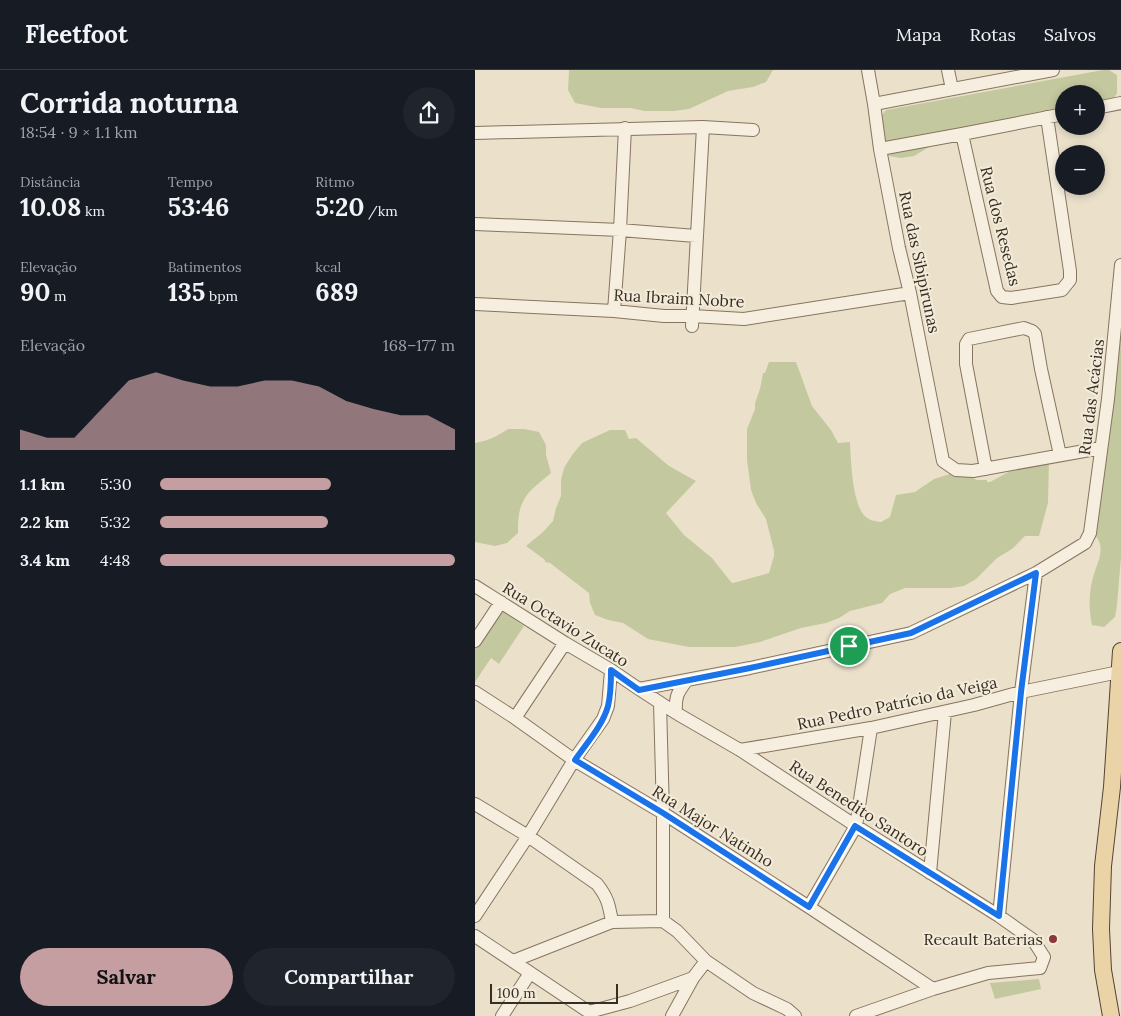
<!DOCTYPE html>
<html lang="pt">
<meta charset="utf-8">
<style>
:root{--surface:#171b24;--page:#20242c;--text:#f1f3f6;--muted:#9ea1a6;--line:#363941;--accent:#c59ea1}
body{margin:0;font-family:Lora,serif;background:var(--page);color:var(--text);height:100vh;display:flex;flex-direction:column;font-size:19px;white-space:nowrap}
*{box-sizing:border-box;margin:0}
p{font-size:16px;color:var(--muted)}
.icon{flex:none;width:28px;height:28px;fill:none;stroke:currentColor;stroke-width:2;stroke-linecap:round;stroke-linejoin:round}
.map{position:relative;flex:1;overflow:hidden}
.panel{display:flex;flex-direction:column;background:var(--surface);width:475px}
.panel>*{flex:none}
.fabs{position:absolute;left:580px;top:15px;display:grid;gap:10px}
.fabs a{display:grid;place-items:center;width:50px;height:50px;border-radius:50%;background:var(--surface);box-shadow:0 2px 8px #0003;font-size:25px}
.scale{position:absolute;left:15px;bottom:12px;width:128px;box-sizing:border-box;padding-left:5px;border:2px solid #382d22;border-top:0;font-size:14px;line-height:18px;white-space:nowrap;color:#382d22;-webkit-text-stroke:4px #f3ebda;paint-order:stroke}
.pin{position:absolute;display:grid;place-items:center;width:42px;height:42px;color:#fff;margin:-21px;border:2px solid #fff;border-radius:50%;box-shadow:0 1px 5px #0007}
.round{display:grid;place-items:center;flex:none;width:52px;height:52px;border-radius:26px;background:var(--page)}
.head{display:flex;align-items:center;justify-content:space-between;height:85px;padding:0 20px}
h1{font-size:28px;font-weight:700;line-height:38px}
.stats{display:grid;grid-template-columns:repeat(3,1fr);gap:8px;height:85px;padding:5px 20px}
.stats div{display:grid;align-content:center}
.stats b{font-size:25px;font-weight:700}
.stats small{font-size:14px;font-weight:400}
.stats p{font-size:14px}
.chart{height:140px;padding:10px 20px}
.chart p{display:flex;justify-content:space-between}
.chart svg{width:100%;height:90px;margin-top:5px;fill:var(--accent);opacity:.7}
.primary-button{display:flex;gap:10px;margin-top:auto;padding:10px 20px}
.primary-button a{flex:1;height:58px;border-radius:30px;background:var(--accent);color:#111;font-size:20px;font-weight:700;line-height:58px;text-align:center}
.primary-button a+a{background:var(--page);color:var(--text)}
ul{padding:0 20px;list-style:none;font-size:16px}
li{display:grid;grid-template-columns:80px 60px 1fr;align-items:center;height:38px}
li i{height:12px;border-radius:6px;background:var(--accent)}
header{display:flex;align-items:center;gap:30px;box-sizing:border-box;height:70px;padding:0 25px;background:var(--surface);border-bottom:1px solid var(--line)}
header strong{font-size:24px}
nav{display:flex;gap:28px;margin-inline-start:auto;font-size:18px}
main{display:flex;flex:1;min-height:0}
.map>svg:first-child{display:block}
.green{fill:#c4c89f}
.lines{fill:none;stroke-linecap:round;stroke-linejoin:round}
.minor-casing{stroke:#867460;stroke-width:14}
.major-casing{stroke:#554334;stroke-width:18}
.minor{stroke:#f6eede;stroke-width:12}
.major{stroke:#e9d3a7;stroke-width:16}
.route-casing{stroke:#fff;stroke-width:10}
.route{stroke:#1a73e8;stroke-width:6}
.poi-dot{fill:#8f3639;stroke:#f3ebda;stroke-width:2}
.labels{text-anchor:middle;stroke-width:4;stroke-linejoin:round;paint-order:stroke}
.street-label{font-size:16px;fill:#382d22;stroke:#f3ebda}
.poi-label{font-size:16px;fill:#382d22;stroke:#f3ebda;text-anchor:end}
</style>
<header>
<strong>Fleetfoot</strong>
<nav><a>Mapa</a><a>Rotas</a><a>Salvos</a></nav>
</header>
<main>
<section class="panel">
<div class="head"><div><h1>Corrida noturna</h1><p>18:54 · 9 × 1.1 km</p></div><a class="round"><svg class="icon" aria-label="share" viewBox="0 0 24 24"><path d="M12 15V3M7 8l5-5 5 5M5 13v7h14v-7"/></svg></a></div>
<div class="stats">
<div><p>Distância</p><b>10.08<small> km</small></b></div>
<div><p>Tempo</p><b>53:46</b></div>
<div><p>Ritmo</p><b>5:20<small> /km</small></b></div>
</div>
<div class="stats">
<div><p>Elevação</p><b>90<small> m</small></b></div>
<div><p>Batimentos</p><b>135<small> bpm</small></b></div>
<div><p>kcal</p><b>689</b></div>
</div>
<div class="chart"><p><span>Elevação</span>168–177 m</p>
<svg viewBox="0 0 160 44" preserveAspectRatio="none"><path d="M0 44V34L10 38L20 38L30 24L40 10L50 6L60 10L70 13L80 13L90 10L100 10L110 13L120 20L130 24L140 27L150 27L160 34V44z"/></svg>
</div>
<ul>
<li><b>1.1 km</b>5:30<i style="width:58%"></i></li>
<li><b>2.2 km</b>5:32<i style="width:57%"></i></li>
<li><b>3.4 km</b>4:48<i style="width:100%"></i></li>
</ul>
<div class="primary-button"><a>Salvar</a><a>Compartilhar</a></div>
</section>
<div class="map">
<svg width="646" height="946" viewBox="0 0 646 946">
<rect width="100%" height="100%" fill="#ebe1cb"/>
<path class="green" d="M 94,0 L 298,0 L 291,12 L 278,17 L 253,21 L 214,39 L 199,41 L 169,41 L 156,38 L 126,38 L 100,33 L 93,20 Z
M 628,0 L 634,0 L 642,5 L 642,23 L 638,30 L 621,33 L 621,24 L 589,24 L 589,39 L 464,71 L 439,86 L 426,88 L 414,86 L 399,60 L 401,47 L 407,45 L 411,40 Z
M 646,217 L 646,487 L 642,535 L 640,547 L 629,557 L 617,555 C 613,536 614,518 620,501 C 623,492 627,484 625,474 C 624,470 620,465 618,461 Z
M 294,292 L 321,292 L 337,336 L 356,360 L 363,373 L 375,372 C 376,389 377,442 394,449 C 397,451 402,451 406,452 L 415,447 L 421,425 L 440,422 L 459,409 L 475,404 L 490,404 L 502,410 L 512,410 L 512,412 L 515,412 L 543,397 L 574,390 L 573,433 L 564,466 L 550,466 L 537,479 L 522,488 L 501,509 L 489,516 L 476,518 L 430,518 L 415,524 L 407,533 L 375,541 L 364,548 L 351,553 L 326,558 L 285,572 L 260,577 L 214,577 L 173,569 L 148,553 L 133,550 L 120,545 L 115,533 L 114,523 L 75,493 L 70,492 L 70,490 L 51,476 L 68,462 L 78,451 L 81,438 L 86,426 L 86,410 L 89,398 L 97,385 L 107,373 L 135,360 L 150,360 L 154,369 L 161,368 L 194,396 L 221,411 L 191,443 L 209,465 L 237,488 L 256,512 L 258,513 L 294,503 L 299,486 L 299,481 L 291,449 L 281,433 L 276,420 L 272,390 L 272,359 L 280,339 L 280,333 L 285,319 L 288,303 L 290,303 Z
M 33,359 L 49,359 L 64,362 L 71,375 L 71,385 L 76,403 C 68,410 54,420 50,428 C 43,439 43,451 43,463 L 32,473 L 20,476 L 0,472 L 0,373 C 12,371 23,366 33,359 Z
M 24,539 L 49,556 L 24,594 L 16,588 L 0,612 L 0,576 Z
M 564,909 L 566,919 L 520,929 L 515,913 Z"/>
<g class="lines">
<g class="minor-casing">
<path id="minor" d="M 393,0 L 399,34 L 405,79 L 424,178 L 435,223 L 468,391 L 481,400 L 498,401 L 626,378
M 473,0 L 477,19
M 399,34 L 578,0
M 621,38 L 646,33
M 0,63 L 228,57 L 278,60
M 487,64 L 522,221 L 527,227 L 536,228 L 587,220 L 595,210 L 595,201 L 572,47
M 405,79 L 487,64 L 589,44
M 0,154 L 145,160 L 221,166
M 0,234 L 139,241 L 189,246 L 217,246 L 269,249 L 435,223
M 139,241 L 145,160 L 150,58
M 217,256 L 228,57
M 511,399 L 491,294 L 491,274 L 494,269 L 549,258 L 557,261 L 560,264 L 566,299 L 585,385
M 0,516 L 90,573 L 136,600 L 164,619 L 201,643 L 265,680 L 381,756 L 524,846 L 558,870 L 569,887 L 565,898 L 513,903 L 458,919 L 381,946
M 0,571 L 26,532
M 164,619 L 275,598 L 436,563 L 561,503 L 610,473 L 615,463 L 633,329 L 646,195
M 0,622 L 40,648 L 99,690 L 188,743 L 334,837 L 458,919
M 185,633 L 188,743 L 188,851
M 201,643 C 200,627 202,623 212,610
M 40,648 L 90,573
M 265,680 L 396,658 L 499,635 L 546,622 L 644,602
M 0,734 L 53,766 L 122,814 C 133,828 134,835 137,852
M 455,803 L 470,642
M 334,837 L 381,756 L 396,658
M 0,846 L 53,766 L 99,690 L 128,649 L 133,636 L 136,600
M 524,846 L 546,622 L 561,503
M 0,866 L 114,942 L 155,931 L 218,908
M 38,891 L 137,852 L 188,851 L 202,861 L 231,891 L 278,923 L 312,939 L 320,946
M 27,946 L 55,903
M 197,946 L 218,908 L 231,891"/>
</g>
<g class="major-casing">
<path id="major" d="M 636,946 L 628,900 L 626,859 L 628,796 L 637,717 L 646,581"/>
</g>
<use href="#minor" class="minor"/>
<use href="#major" class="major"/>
</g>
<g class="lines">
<g class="route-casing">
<path id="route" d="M 561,503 L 546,622 L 524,846 L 380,756 L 334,837 L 188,743 L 100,690 C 111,674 128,655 133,636 C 136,624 136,612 136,600 L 164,620 L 275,598 L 436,563 Z"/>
</g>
<use href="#route" class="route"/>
</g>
<circle class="poi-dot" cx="578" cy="869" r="5"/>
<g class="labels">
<g class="street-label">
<text transform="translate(526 156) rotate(76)" y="6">Rua dos Resedas</text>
<text transform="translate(445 192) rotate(78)" y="6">Rua das Sibipirunas</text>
<text transform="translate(204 228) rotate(3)" y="6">Rua Ibraim Nobre</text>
<text transform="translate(616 327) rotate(-83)" y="6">Rua das Acácias</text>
<text transform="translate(91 554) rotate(32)" y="6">Rua Octavio Zucato</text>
<text transform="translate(422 633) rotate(-12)" y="6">Rua Pedro Patrício da Veiga</text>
<text transform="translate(384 738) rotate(33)" y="6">Rua Benedito Santoro</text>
<text transform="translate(238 756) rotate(32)" y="6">Rua Major Natinho</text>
</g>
<g class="poi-label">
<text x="568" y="875">Recault Baterias</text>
</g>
</g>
</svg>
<div class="fabs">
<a>+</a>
<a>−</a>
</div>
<div class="scale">100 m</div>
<div class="pin" style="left:374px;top:576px;background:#1e9e55"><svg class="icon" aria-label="arrive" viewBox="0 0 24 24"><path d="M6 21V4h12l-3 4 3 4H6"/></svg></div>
</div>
</main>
